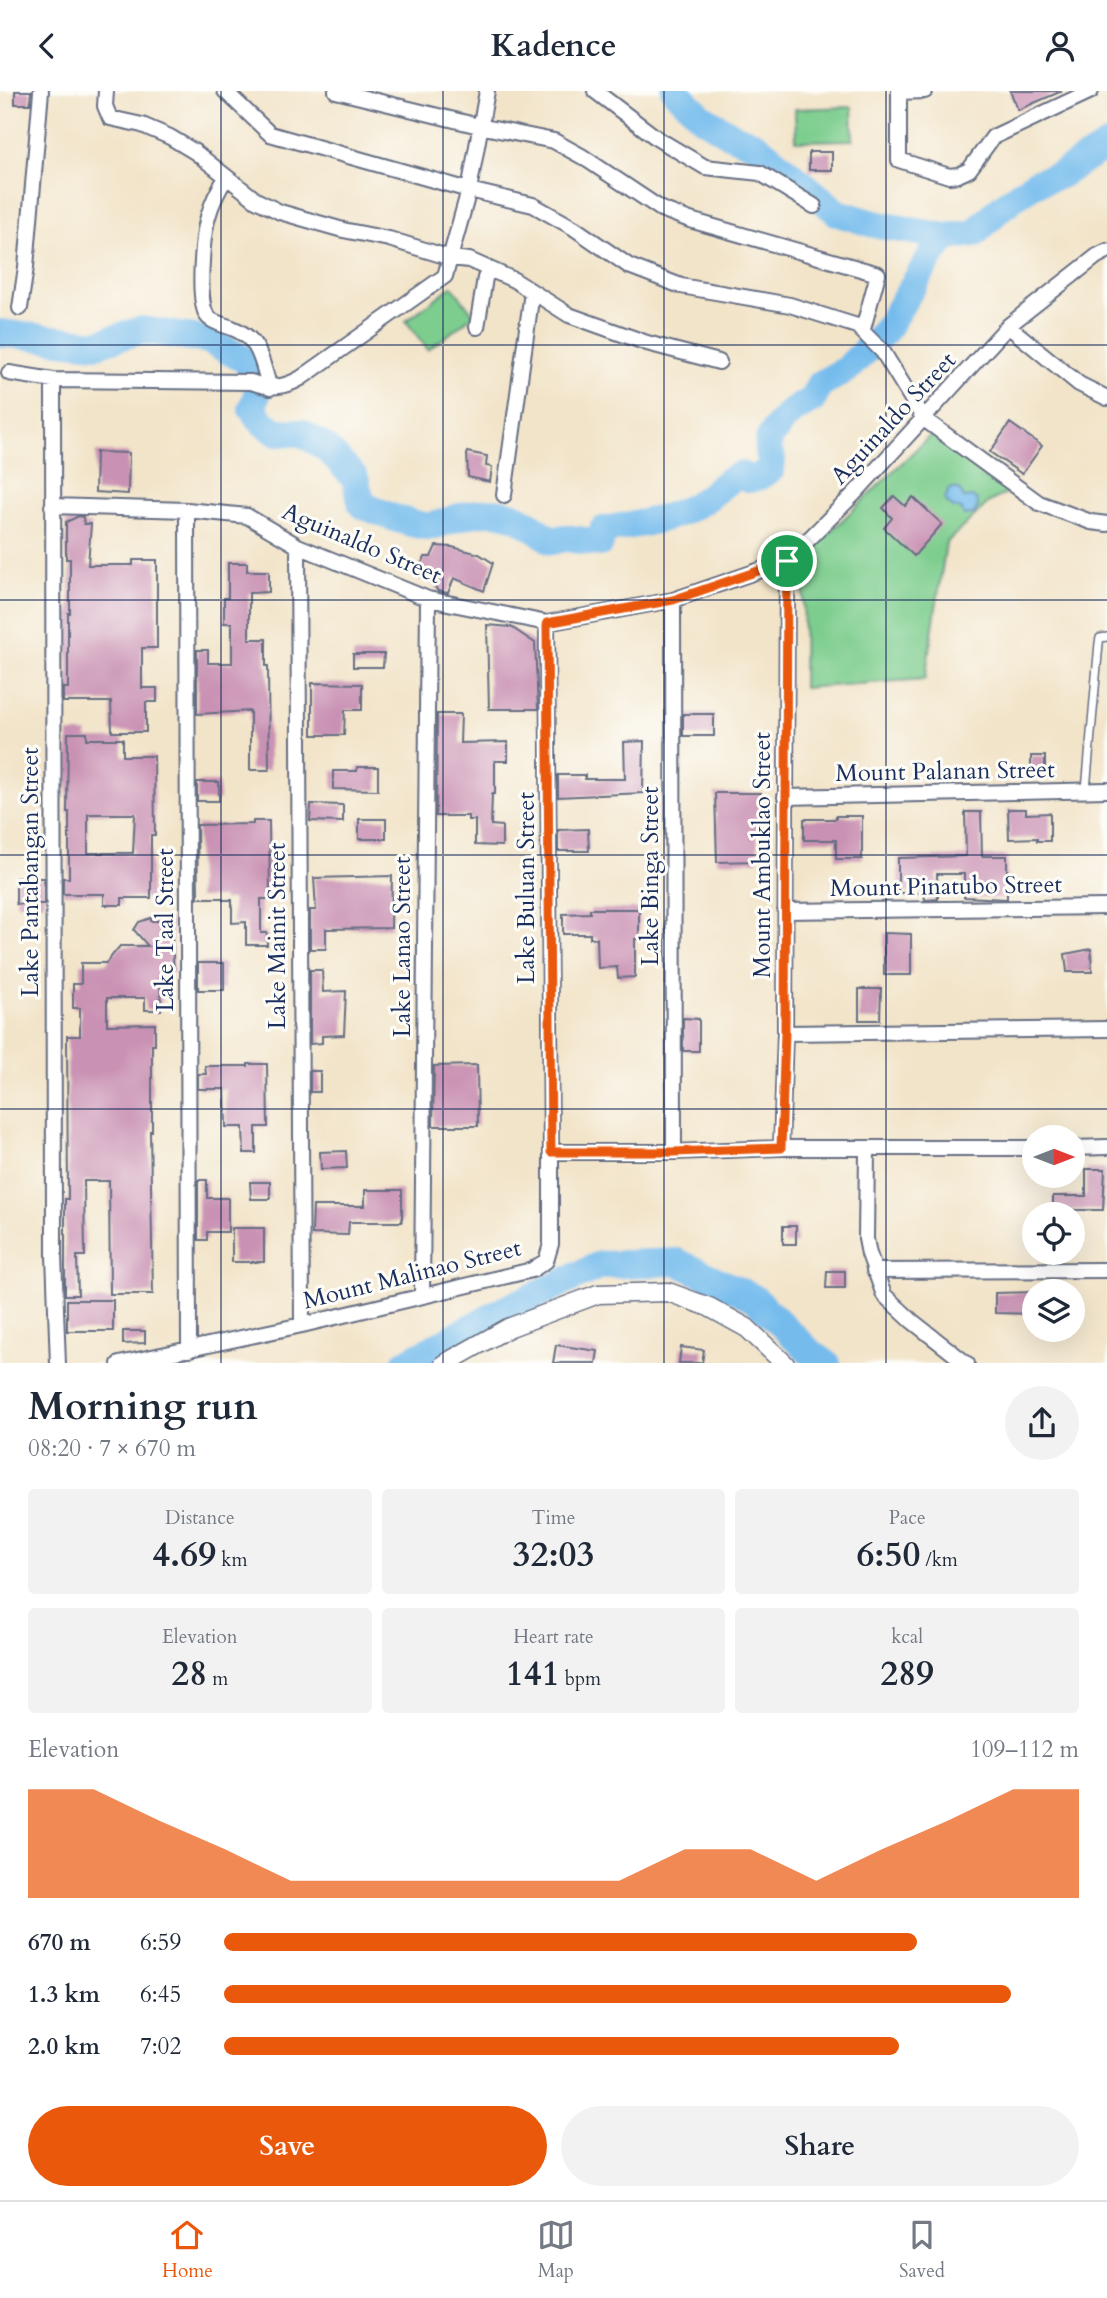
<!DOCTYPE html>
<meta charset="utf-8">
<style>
:root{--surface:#fff;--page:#f2f2f3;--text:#1f2937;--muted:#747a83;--line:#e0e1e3;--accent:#ea580c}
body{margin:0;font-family:Cardo,serif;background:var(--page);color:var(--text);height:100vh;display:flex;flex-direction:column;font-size:26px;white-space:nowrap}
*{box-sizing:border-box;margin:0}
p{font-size:23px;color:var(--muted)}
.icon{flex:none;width:38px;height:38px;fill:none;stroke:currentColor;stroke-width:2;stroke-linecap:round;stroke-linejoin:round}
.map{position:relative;height:1272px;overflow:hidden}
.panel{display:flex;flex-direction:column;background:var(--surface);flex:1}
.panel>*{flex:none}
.needle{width:46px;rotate:90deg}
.buttons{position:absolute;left:1022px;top:1034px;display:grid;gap:14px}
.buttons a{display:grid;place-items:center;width:63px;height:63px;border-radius:50%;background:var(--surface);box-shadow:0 7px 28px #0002;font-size:35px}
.pin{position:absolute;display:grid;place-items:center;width:60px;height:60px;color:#fff;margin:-30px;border:4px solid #fff;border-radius:50%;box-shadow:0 2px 7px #0007}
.round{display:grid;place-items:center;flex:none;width:74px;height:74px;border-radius:37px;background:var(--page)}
.summary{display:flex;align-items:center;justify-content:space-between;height:119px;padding:0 28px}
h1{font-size:38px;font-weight:800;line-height:52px}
.metrics{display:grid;grid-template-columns:repeat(3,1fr);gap:10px;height:119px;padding:7px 28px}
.metrics div{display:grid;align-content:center;border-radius:7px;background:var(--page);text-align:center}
.metrics b{font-size:35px;font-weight:800}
.metrics small{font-size:19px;font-weight:400}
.metrics p{font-size:19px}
.chart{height:196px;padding:14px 28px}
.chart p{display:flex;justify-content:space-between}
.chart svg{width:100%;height:126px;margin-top:7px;fill:var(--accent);opacity:.7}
.button{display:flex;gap:14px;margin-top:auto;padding:14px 28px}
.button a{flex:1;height:80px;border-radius:42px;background:var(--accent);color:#fff;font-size:28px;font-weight:800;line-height:80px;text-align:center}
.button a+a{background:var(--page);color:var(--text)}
ul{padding:0 28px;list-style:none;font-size:23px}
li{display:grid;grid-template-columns:112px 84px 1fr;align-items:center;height:52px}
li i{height:18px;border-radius:9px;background:var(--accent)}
header{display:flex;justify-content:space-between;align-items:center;height:91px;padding:0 28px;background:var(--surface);font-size:32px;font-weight:800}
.menu{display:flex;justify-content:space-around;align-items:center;height:98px;border-top:2px solid var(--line);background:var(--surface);font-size:19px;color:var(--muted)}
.menu a{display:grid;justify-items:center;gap:4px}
.menu .on{color:var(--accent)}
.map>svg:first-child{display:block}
.green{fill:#7dcd8e;stroke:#4c7e76;stroke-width:2}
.water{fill:#75bced;stroke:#4876a6;stroke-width:2}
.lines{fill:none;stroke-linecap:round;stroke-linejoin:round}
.river{stroke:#75bced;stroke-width:28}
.building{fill:#c991b3;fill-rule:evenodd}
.service-casing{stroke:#666e83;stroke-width:10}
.minor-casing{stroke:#666e83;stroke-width:18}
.tertiary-casing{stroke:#666e83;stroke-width:21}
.service{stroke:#fff;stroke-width:7}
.minor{stroke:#fff;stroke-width:14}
.tertiary{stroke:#fff;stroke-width:18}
.route-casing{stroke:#fff;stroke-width:14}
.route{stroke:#ea580c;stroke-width:9}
.grid{fill:none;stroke:#1b2f5e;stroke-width:2;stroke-opacity:0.55}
.labels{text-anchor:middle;stroke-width:6;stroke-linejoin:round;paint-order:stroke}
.street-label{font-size:24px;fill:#1b2f5e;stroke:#fdfcf7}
</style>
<header><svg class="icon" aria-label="back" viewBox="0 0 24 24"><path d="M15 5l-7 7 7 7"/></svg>Kadence<svg class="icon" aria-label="person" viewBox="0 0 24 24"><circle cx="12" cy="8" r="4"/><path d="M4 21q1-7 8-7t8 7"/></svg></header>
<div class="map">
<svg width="1107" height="1273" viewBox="0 0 1107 1273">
<rect width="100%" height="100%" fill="#fdfcf7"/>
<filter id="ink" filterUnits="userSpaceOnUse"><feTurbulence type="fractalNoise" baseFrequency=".0143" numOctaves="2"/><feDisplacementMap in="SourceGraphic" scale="14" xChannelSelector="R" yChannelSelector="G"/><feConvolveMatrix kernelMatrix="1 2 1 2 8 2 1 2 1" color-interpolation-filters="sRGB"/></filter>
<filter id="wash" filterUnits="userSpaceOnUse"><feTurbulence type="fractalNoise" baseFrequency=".00686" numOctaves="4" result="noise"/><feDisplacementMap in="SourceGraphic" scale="28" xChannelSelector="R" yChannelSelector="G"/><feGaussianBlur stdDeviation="1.57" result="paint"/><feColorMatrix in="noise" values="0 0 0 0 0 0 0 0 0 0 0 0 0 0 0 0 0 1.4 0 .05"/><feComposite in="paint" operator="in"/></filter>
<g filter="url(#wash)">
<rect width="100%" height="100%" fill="#f2e4c9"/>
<path class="green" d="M 852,16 L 853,49 L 796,50 L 795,18 Z
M 452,195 L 474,224 L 428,259 L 406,230 Z
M 934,341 L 1011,400 L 989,411 L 946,452 L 925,588 L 803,597 L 804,466 Z"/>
<path class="water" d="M 951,397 L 959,398 L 964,407 L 972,406 L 977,410 L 978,415 L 974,423 L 964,425 L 961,418 L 952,416 L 945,409 L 948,400 Z"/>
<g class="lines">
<path class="river" d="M 675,0 L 702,26 L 731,44 L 756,54 L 838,122 L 874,133 L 946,146 L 975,142 L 998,119 L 1020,102 L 1034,93 L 1060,84 L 1107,55
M 0,242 L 96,253 L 142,239 L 208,249 L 247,270 L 259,297 L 252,318 L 262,331 L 276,341 L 302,342 L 326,357 L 355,387 L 362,414 C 382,422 403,432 425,435 C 434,436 447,430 456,427 C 500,414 517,422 552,450 L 565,447 L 600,452 L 603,439 C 639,433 673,429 704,409 C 719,399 723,390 741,384 L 748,388 L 758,386 L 771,378 L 772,368 L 768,361 L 769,348 L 780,332 L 792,320 L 812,309 L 819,294 L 847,278 L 885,240 L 931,165 L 946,146
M 404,1273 L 498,1222 L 600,1174 L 677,1171 L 754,1207 L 812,1263 L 827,1273"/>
</g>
<g id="blocks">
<path class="building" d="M 15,0 L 31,0 L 30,13 L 15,13 Z
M 1010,0 L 1062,0 L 1018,19 Z
M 809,61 L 832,61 L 832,79 L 809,79 Z
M 1010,332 L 1042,355 L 1022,383 L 990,361 Z
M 96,361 L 129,362 L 128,403 L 95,401 Z
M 467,361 L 487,365 L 486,375 L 492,376 L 490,391 L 468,386 Z
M 894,405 L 905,415 L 913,406 L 942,433 L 914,465 L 884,437 L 892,427 L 883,417 Z
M 79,425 L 83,426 L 84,433 L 91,433 L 88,474 L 133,474 L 133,469 L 157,469 L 157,557 L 142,557 L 142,597 L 157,597 L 157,611 L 146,611 L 146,641 L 112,641 L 111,611 L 63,611 L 63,597 L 68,597 L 68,522 L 70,522 L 70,468 L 66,468 L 66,431 Z
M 436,455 L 452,456 L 479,463 L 493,472 L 484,500 L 454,487 L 448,502 L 438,500 L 431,491 L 416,483 L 425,466 L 431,466 Z
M 228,472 L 247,472 L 247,480 L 269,480 L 269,501 L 249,502 L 249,548 L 266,548 L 266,575 L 268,575 L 269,679 L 250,679 L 250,620 L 197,623 L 197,559 L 208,559 L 208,572 L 232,572 L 232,532 L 224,532 L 224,507 L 228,507 Z
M 487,534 L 511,536 L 535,552 L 538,618 L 489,618 Z
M 353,563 L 384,563 L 383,576 L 353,576 Z
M 312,592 L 362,593 L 362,619 L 345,619 L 344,644 L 312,644 Z
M 437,623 L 461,623 L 460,652 L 508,651 L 508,670 L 495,670 L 495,703 L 492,703 L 491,734 L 502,735 L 502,755 L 475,754 L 475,729 L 468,729 L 468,725 L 436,725 Z
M 683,623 L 714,623 L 714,645 L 683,645 Z
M 68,642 L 87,642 L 87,648 L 123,648 L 123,665 L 154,665 L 155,744 L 151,744 L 151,807 L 122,807 L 122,814 L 104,814 L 104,803 L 63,803 L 63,787 L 69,787 L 69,721 L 67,721 ZM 88,723 L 135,723 L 133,762 L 88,762 Z
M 644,650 L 643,702 L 558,706 L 558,684 L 585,684 L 585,688 L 625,688 L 624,651 Z
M 1031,665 L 1045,665 L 1045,684 L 1031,685 Z
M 357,676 L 378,676 L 378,699 L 333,698 L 333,680 L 357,680 Z
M 197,691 L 219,691 L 219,710 L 197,710 Z
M 715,702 L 761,702 L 761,719 L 757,719 L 758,770 L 717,771 Z
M 311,713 L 343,714 L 343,731 L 310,730 Z
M 1008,718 L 1026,718 L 1026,723 L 1050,722 L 1050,750 L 1037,750 L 1037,747 L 1009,748 Z
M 965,721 L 981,721 L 982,765 L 1007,765 L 1007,808 L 964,806 L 964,783 L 937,783 L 938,808 L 925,809 L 924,802 L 898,802 L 898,767 L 966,765 Z
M 836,725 L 862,725 L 862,768 L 836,768 L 836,749 L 804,749 L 804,728 L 836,728 Z
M 359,728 L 386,728 L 386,748 L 359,748 Z
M 253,730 L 269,730 L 270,808 L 261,808 L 261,842 L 267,842 L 267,854 L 246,854 L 246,831 L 232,832 L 232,809 L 223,809 L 222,807 L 198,807 L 197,734 L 253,733 Z
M 588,738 L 589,760 L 558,760 L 558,739 Z
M 392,785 L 391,837 L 326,838 L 326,858 L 310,858 L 310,819 L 316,819 L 314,787 Z
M 16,787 L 44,787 L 44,813 L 16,813 Z
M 590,818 L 639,818 L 639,848 L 635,848 L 635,886 L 618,887 L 617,876 L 598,877 L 597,847 L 590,847 L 590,843 L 563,843 L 563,823 L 590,822 Z
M 151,827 L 151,830 L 171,830 L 174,882 L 160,882 L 161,919 L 145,919 L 145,907 L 107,907 L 107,934 L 155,933 L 155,954 L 152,954 L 152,1040 L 150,1040 L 153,1203 L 110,1203 L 109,1090 L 84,1090 L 85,1165 L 77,1165 L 78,1204 L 65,1204 L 65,1108 L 68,1108 L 67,945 L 80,945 L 80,917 L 73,917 L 73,893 L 81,893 L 81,872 L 106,872 L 120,855 L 148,855 L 134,839 L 139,831 Z
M 884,842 L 911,843 L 911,884 L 884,884 Z
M 1091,858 L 1092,881 L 1067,881 L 1065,863 Z
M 198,872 L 224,872 L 224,899 L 198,899 Z
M 310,879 L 322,879 L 323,901 L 346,900 L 344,944 L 322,945 L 322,952 L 310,953 Z
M 859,898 L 881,898 L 880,929 L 859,929 Z
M 683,927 L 699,928 L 699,960 L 683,960 Z
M 248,973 L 267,973 L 268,1036 L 256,1036 L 256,1062 L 244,1062 L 243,1036 L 226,1036 L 225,998 L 198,998 L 198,983 L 206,983 L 205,975 L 248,975 Z
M 477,974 L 478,1035 L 433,1035 L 434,975 Z
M 310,980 L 320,980 L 320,1001 L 310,1001 Z
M 346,1060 L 347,1077 L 321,1078 L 320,1061 Z
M 1086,1078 L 1105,1078 L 1103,1119 L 1073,1119 L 1073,1122 L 1053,1122 L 1053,1105 L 1086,1105 Z
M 198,1089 L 207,1089 L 207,1107 L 228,1107 L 228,1141 L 207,1141 L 207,1149 L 198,1149 Z
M 250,1091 L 270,1091 L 270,1108 L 251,1108 Z
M 365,1099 L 402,1099 L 402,1131 L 349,1131 L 348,1144 L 312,1143 L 313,1115 L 365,1115 Z
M 783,1135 L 796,1135 L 796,1153 L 783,1153 Z
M 232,1137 L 264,1137 L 264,1171 L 232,1171 Z
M 827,1180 L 845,1180 L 845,1197 L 826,1197 Z
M 1034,1201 L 1034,1223 L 995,1222 L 995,1202 Z
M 67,1209 L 113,1209 L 113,1240 L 67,1240 Z
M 123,1240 L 145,1240 L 145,1252 L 123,1253 Z
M 556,1254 L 598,1260 L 596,1272 L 553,1272 Z
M 681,1256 L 704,1259 L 702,1272 L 679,1272 Z"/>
</g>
</g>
<g filter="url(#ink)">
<use href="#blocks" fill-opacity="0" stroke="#666e83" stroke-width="2"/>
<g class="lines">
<g class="service-casing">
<path id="service" d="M 1086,699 L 1099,552 L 1100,547 L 1107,546"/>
</g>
<g class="minor-casing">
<path id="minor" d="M 106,0 L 105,15 L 110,27 L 142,34 L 170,46 L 195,61 L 256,109 L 280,121 L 343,139 L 389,148 L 451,167 L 469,169 L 514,189 L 569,224 L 647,252 L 719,271
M 225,0 L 270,43 L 469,99 L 533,114 L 574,137 L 629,175 L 681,195 L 790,214 L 857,235 L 883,261 L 924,328 L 1039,412 L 1091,431 L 1107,433
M 336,0 L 479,35 L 554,50 L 583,66 L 661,118 L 690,129 L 878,183 L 863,238
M 595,0 L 658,48 L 705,76 L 760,82 L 814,115
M 899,0 L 899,69 L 949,85 L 958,84 L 969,79 L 993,46 L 1091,0
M 899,1 L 925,0
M 226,87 C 218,99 212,111 208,126 C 203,143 196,212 208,226 C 213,232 225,234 232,237 C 261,248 261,270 270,297
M 20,217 L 26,176 L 41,0
M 1008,235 L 1079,293 L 1107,307
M 477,236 L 485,187 L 489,178
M 9,282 L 53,289 L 251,291 C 270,298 284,297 301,287 L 445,185 L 469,99 L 487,0
M 53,289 L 54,1164 L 58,1273
M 504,404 L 532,201
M 52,415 L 187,419 L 247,425 L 298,455 L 428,508 L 547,532 L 673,509 L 787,470 L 854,403 L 1008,235 L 1097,165 L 1107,160
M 187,419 L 189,1259
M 298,455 L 302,1234
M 673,509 L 674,1061
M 547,532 L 551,1061
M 785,706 L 1107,699
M 785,820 L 1107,816
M 785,942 L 1107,938
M 781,1057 L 785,942 L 787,470
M 1073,1057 L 1107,1056
M 867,1059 L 866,1148 L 869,1163 L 884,1204 L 912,1230 L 967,1273
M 874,1180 L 1107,1179
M 422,1205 L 428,508
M 119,1273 L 302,1234 L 532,1179 L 546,1170 L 551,1153 L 551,1061 L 674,1061 L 781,1057 L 1034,1057"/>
</g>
<g class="tertiary-casing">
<path id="tertiary" d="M 444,1273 L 508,1237 L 598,1203 L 668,1201 L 709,1216 L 747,1237 L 785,1273"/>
</g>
<use href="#service" class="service"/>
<use href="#minor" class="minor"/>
<use href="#tertiary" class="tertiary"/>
</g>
</g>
<g class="lines" filter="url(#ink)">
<g class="route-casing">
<path id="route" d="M 787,470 L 785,942 L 781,1057 L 674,1061 L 551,1061 L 547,532 L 673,509 Z"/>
</g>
<use href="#route" class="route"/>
</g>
<path class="grid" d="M 221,0 L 221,1273M 443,0 L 443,1273M 664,0 L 664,1273M 886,0 L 886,1273M 0,254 L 1107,254M 0,509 L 1107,509M 0,764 L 1107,764M 0,1018 L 1107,1018"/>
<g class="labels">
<g class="street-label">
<text transform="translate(893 327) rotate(-47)" y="8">Aguinaldo Street</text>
<text transform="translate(362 452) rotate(23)" y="8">Aguinaldo Street</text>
<text transform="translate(945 680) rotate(-1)" y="8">Mount Palanan Street</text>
<text transform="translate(762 764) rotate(-90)" y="8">Mount Ambuklao Street</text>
<text transform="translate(30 781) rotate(-90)" y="8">Lake Pantabangan Street</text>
<text transform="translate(650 785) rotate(-90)" y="8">Lake Binga Street</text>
<text transform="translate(946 795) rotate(-1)" y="8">Mount Pinatubo Street</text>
<text transform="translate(526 797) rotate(-90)" y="8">Lake Buluan Street</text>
<text transform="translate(165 839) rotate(-90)" y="8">Lake Taal Street</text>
<text transform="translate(277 845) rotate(-90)" y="8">Lake Mainit Street</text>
<text transform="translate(402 856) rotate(-90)" y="8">Lake Lanao Street</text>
<text transform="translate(412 1183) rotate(-14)" y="8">Mount Malinao Street</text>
</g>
</g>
</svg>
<div class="buttons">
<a><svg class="needle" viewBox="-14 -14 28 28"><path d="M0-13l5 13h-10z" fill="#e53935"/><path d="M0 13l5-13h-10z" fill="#747a83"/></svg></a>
<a><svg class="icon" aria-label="locate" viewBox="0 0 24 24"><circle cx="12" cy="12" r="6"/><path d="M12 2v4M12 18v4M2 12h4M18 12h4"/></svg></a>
<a><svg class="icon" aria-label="layers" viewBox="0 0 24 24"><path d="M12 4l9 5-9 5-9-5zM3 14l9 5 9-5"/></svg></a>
</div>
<div class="pin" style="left:787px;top:470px;background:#1e9e55"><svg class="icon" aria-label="arrive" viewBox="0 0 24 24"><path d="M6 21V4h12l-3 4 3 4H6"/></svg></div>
</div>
<section class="panel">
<div class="summary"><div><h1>Morning run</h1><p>08:20 · 7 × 670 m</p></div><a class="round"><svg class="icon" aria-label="share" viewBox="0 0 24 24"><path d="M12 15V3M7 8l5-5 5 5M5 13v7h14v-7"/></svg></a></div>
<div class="metrics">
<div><p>Distance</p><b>4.69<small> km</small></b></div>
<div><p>Time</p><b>32:03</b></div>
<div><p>Pace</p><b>6:50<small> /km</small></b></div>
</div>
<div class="metrics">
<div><p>Elevation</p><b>28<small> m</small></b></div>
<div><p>Heart rate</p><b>141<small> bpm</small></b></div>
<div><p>kcal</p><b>289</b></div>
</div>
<div class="chart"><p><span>Elevation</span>109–112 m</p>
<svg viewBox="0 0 160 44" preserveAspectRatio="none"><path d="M0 44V6L10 6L20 17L30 27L40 38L50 38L60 38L70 38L80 38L90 38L100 27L110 27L120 38L130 27L140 17L150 6L160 6V44z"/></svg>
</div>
<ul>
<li><b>670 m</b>6:59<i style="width:81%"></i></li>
<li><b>1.3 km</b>6:45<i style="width:92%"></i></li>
<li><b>2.0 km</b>7:02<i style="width:79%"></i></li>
</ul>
<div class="button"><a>Save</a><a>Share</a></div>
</section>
<nav class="menu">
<a class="on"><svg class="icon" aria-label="home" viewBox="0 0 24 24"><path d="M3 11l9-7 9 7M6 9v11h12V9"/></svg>Home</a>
<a><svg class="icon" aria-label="map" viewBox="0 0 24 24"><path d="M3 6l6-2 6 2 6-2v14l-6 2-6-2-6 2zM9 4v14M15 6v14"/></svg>Map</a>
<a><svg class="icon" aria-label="saved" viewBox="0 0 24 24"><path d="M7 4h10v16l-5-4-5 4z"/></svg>Saved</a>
</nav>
